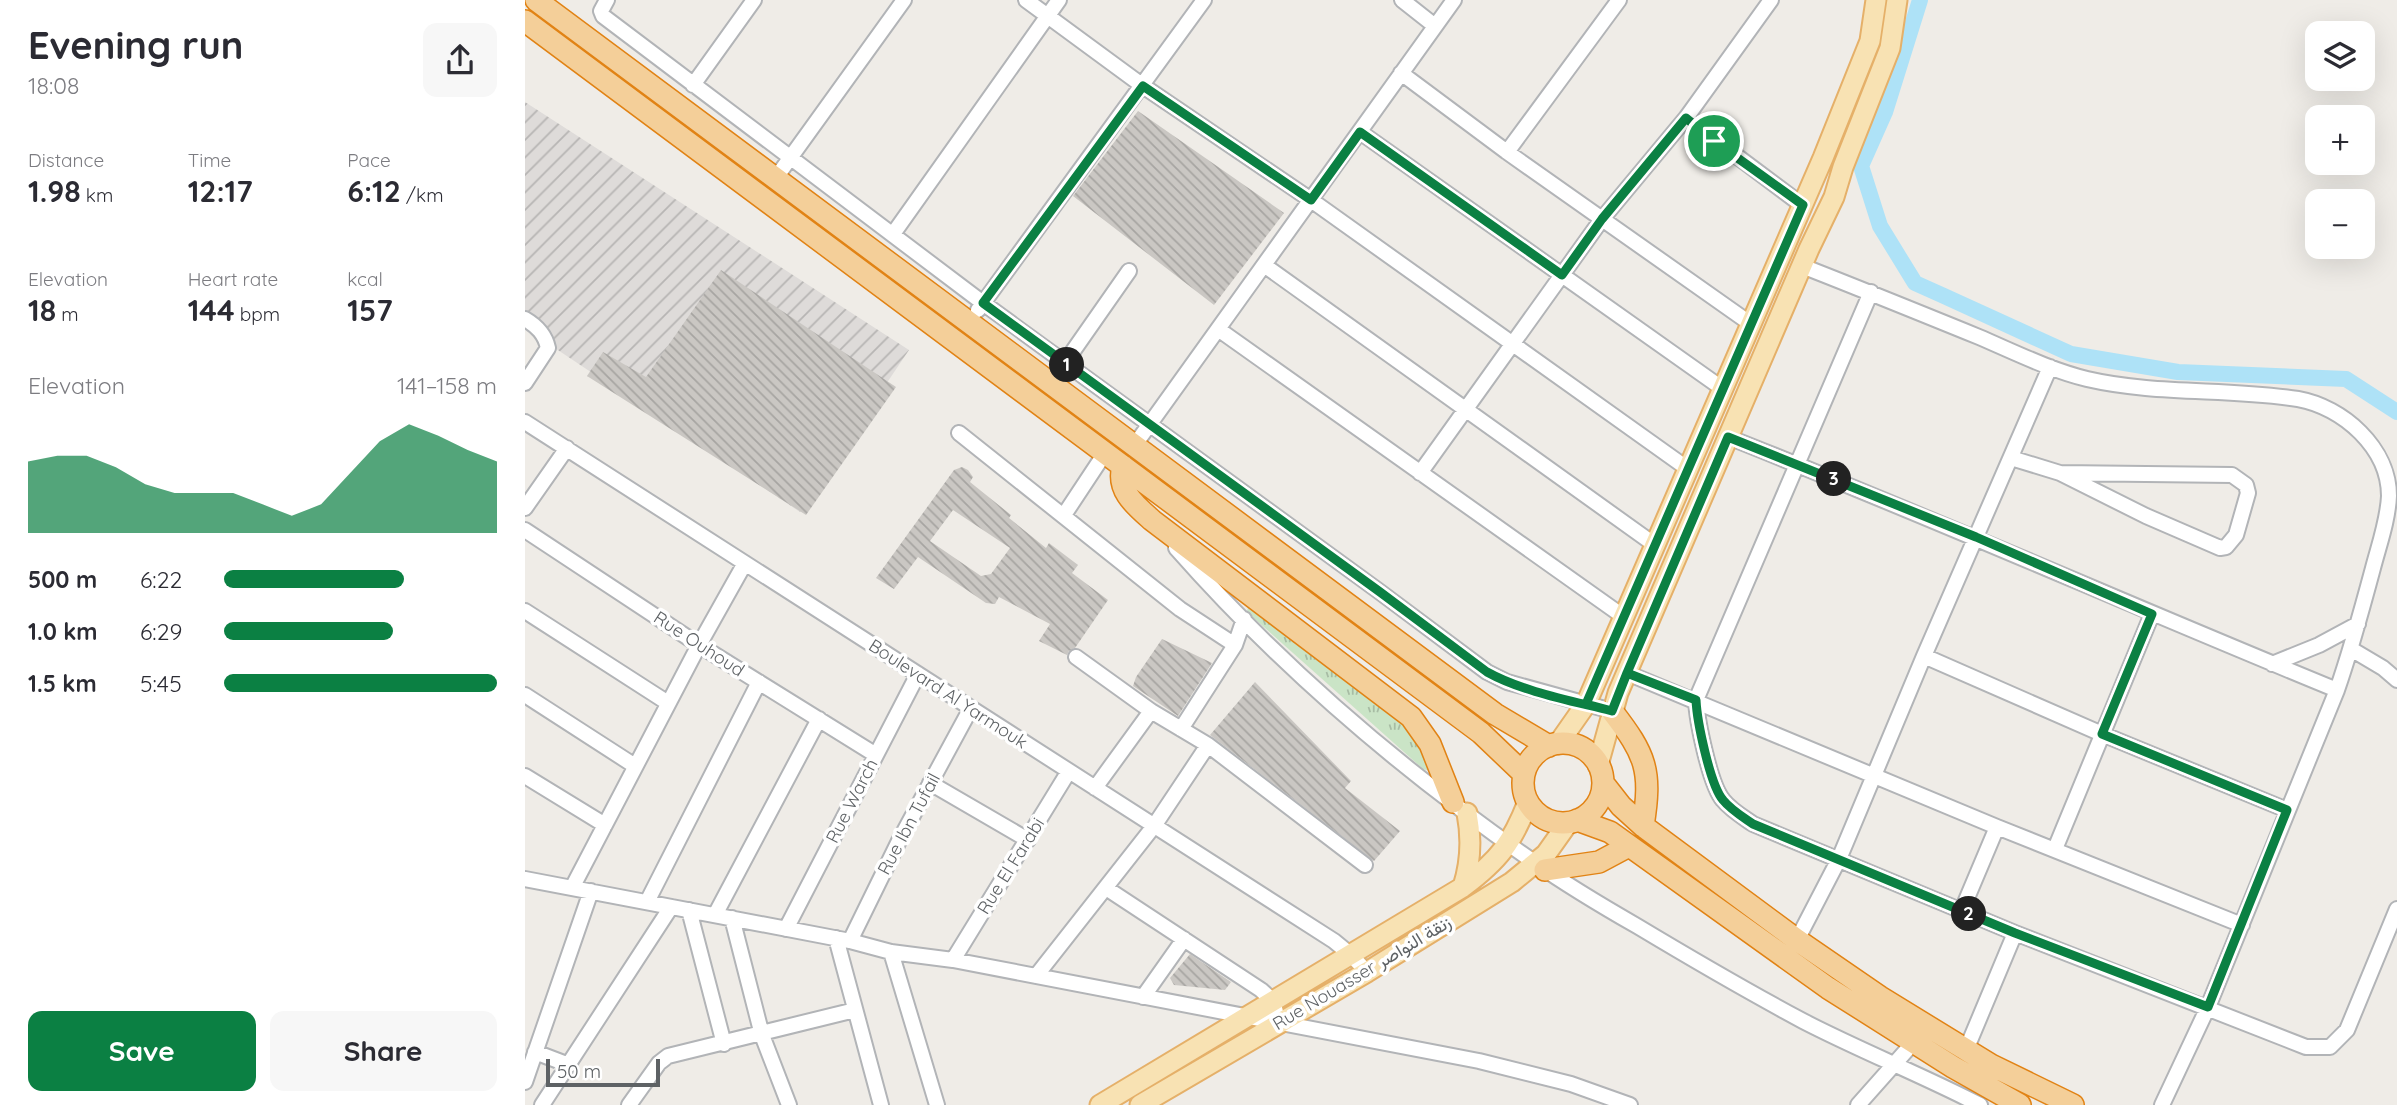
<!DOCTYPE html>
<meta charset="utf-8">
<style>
:root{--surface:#fff;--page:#f7f7f7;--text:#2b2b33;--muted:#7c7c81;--accent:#0b8043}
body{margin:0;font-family:Quicksand,Vazirmatn,sans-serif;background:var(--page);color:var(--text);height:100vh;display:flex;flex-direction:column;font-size:26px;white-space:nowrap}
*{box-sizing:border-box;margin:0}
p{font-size:23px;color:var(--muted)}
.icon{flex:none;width:38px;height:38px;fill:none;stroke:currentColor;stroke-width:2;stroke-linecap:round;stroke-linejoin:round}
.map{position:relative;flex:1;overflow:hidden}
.panel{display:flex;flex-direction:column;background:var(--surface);width:525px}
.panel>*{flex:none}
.tools{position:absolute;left:1780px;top:21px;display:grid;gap:14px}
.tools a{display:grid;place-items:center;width:70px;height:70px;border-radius:14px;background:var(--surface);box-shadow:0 7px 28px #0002;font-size:35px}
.scale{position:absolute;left:21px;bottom:18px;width:114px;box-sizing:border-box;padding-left:7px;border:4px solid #5e6265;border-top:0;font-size:19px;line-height:24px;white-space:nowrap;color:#5e6265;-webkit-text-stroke:5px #fff;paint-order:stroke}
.pin{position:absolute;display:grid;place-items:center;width:60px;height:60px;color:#fff;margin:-30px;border:4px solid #fff;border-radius:50%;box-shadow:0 2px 7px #0007}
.km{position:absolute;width:35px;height:35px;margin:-18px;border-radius:50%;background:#222;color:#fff;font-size:19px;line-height:35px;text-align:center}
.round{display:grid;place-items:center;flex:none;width:74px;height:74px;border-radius:14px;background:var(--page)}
.headline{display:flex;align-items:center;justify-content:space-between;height:119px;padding:0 28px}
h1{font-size:38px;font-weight:700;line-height:52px}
.stats{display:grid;grid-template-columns:repeat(3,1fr);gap:10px;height:119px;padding:7px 28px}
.stats div{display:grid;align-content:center}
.stats b{font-size:30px;font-weight:700}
.stats small{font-size:19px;font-weight:400}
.stats p{font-size:19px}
.chart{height:196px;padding:14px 28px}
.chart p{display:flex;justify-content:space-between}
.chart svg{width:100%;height:126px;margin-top:7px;fill:var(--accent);opacity:.7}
.primary-button{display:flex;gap:14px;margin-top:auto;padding:14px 28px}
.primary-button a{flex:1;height:80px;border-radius:14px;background:var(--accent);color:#fff;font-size:28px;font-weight:700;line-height:80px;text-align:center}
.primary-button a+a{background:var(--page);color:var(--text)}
ul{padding:0 28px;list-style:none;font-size:23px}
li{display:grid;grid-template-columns:112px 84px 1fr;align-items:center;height:52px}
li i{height:18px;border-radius:9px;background:var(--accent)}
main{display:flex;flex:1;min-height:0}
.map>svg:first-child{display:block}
.industrial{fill:url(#industrial-furrows)}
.grass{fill:url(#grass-tufts)}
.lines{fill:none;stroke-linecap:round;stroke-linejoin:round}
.canal{stroke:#aee2f7;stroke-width:16}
.building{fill:url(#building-back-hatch);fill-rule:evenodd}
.minor-casing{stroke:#b2b4b7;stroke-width:18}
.major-casing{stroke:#e5b069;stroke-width:23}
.highway-casing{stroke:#e18315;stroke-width:24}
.minor{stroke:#fff;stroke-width:14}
.major{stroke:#f8e2b3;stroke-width:19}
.highway{stroke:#f4cf99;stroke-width:21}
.route-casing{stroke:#fff;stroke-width:14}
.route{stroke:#0b8043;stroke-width:9}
.labels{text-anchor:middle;stroke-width:7;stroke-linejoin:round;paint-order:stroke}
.street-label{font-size:18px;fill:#5e6265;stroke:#fff}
</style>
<main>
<section class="panel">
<div class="headline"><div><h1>Evening run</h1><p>18:08</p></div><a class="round"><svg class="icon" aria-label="share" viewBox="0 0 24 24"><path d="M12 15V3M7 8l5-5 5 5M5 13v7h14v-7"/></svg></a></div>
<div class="stats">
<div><p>Distance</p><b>1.98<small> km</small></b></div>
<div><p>Time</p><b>12:17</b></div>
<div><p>Pace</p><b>6:12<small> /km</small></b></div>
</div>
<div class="stats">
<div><p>Elevation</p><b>18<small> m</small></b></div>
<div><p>Heart rate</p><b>144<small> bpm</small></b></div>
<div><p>kcal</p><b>157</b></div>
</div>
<div class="chart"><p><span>Elevation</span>141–158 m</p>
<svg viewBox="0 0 160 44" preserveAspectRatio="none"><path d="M0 44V19L10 17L20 17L30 21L40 27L50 30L60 30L70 30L80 34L90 38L100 34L110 23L120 12L130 6L140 10L150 15L160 19V44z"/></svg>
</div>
<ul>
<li><b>500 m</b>6:22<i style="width:66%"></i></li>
<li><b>1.0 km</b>6:29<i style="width:62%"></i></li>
<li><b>1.5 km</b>5:45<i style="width:100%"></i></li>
</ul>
<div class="primary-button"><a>Save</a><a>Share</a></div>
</section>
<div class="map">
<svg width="1872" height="1105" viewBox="0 0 1872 1105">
<defs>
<pattern id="industrial-furrows" width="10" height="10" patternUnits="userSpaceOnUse" patternTransform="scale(1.75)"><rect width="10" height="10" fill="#dedbd9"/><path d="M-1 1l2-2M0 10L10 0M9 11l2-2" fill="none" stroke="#b7b5b4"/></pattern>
<pattern id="grass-tufts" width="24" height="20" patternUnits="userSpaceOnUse" patternTransform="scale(1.75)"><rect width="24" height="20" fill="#cae4c6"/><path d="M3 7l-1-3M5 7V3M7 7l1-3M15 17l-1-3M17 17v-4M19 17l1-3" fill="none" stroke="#a7bca4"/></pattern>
<pattern id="building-back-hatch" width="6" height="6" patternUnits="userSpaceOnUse" patternTransform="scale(1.75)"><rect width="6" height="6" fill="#cac7c3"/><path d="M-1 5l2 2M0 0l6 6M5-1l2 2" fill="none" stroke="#a7a5a2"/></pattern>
</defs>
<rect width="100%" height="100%" fill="#efece7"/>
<path class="industrial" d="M 0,102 L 384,350 L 275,512 L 0,328 Z"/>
<path class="grass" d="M 723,607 L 808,667 L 884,725 L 894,738 L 905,771 L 898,769 L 722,612 Z"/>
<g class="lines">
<path class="canal" d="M 1395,0 L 1360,112 L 1336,166 L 1355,226 L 1390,283 L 1419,296 L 1546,354 L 1653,372 L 1821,379 L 1872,412"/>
</g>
<path class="building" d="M 613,111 L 759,213 L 689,305 L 548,196 Z
M 196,270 L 371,387 L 281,515 L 62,376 L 78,352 L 121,377 Z
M 437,467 L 443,470 L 448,477 L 445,482 L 486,515 L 484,518 L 521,548 L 524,543 L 553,565 L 547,573 L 583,600 L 550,648 L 544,651 L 542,655 L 514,641 L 525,624 L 474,597 L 470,604 L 461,603 L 393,557 L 369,589 L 351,578 L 429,470 ZM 428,510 L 485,548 L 466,574 L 456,576 L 405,541 Z
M 637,639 L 687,663 L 653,716 L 608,686 L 611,677 Z
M 730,682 L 826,781 L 820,788 L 875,831 L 849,861 L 685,735 Z
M 665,954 L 706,982 L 700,990 L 649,985 L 645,978 Z"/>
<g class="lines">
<g class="minor-casing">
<path id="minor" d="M 82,0 L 76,11 L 78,16 L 458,303 L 855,592 L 962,672 L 982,682 L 1087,711
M 501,0 L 618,86 L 786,200 L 1163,469
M 877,0 L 910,26
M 876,73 L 982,152 L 1226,324
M 168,85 L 229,0
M 1161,118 L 1277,205
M 835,132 L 1198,389
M 982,152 L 1094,0
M 250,179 L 379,0
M 368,234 L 534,0
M 739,265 L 1130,545
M 1277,266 C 1336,289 1395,313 1454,337 C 1489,352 1525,370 1562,379 C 1631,395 1704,388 1773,399 C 1818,407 1864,448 1864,496 C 1863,520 1854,545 1848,568 C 1837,609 1826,650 1812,690 L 1683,1007 L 1637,1105
M 1346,292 L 1171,700 C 1172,721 1185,785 1198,800 C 1206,810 1218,817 1228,824 L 1490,933 L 1781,1047 L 1805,1047 L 1822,1030 L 1872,909
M 453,310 L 679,0
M 0,319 C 12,326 20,334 23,348 L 0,383
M 693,329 L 1099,617
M 539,364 L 604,271
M 0,422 L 809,941 L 826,955 L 842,972
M 434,433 L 655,609 L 710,645
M 1203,437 C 1408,518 1609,607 1812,690
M 609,446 L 929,0
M 1486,458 L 1535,473 L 1707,475 L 1721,485 L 1723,493 L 1711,535 L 1701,547 L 1695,548 L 1621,516 L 1535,473
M 895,473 L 1077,219 L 1161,118 L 1246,0
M 0,508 L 42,448
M 539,515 L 580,453
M 0,530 L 174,645 L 351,755
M 651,548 C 755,666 879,772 1009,862 C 1042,885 1077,906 1112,926 C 1167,959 1222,991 1278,1021 C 1336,1051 1397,1075 1455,1105
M 0,611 L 143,703
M 1826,649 L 1858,668 L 1872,680
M 1399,656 L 1577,734 L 1762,810
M 551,657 L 626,711 L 683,745 L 840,865
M 1747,664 L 1794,645 L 1833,624
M 1102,673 L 1472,827 L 1717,925
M 0,695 L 110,766
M 656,729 L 710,645 L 719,619
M 0,776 L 80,825
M 405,783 L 503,840
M 570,788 L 626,711
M 1530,849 L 1627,614
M 0,879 L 325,941 L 366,952 L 428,960 L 954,1061 L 1046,1084 L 1105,1105
M 47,888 L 174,645 L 220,563
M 581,888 L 736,990 L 748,1001 L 754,1023
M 122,902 L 234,682
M 164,910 L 199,1044
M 1437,910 L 1472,827
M 190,915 L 294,719
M 207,918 L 237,1035 L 264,1105
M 261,929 L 393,674
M 311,938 L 356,1105
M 1272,940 L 1314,859 L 1399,656 L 1525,367
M 325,941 L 374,841 L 446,708
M 366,952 L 412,1105
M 428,960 L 544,771
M 511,976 L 629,826 L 683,745
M 618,997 L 659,939
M 1441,1050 L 1490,933
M 10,1052 L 44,1065
M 0,1082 L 66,891
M 17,1105 L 146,907
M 104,1105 L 134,1063 L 143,1056 L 330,1010
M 1333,1105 L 1388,1043"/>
</g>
<g class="major-casing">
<path id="major" d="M 1033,744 L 1061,704 L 1298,158 L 1345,41 L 1351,0
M 1073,765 L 1093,693 L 1284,249 L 1309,197 L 1318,167 L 1365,48 L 1372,0
M 938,887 C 946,862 947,839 942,813
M 575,1105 L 938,887 C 974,860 987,843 1003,802
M 615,1105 L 842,972 L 987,882 L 1021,854 L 1043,823"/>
</g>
<g class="highway-casing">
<path id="highway" d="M 11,0 L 970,714 L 1024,746
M 0,21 L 956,733 L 999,774
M 598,466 C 591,491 611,506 628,521 L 886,717 L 905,744 L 928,802
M 1087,711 C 1121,755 1127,770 1118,826
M998 783a40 40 0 1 1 80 0a40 40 0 1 1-80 0Z
M 1078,783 L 1096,806 L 1118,826 L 1272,940 L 1355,997 L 1466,1065 L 1548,1105
M 1052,820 L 1085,832 L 1303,988 L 1428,1067 L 1495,1105
M 1020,870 L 1074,862 L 1104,846"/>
</g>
<use href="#minor" class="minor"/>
<use href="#major" class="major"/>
<use href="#highway" class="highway"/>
</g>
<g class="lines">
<g class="route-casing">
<path id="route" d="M 1189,141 L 1161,118 L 1077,219 L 1037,275 L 835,132 L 786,200 L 618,86 L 458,303 L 855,592 L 962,672 C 998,692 1048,701 1087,711 L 1102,673 L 1171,700 C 1172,721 1185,785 1198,800 C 1206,810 1218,817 1228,824 L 1490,933 L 1683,1007 L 1762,810 L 1577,734 L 1627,614 L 1451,537 L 1203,437 L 1102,673 L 1087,711 L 1061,704 L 1278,205 L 1189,141"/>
</g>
<use href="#route" class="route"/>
</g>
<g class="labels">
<g class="street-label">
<text transform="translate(174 644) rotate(33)" y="6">Rue Ouhoud</text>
<text transform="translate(423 694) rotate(33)" y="6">Boulevard Al Yarmouk</text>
<text transform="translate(327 801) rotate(-63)" y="6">Rue Warch</text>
<text transform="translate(384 824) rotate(-62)" y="6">Rue Ibn Tufail</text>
<text transform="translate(486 866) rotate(-58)" y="6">Rue El Farabi</text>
<text transform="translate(837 973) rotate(-31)" y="6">Rue Nouasser زنقة النواصر</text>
</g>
</g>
</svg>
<div class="tools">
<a><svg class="icon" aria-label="layers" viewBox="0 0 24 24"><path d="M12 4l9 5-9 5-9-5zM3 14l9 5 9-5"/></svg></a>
<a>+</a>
<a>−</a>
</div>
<div class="scale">50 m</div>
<div class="pin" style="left:1189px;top:141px;background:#1e9e55"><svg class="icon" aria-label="arrive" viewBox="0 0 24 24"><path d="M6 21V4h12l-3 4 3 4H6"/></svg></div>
<b class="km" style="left:542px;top:365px">1</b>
<b class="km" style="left:1444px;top:914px">2</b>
<b class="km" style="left:1309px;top:479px">3</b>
</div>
</main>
